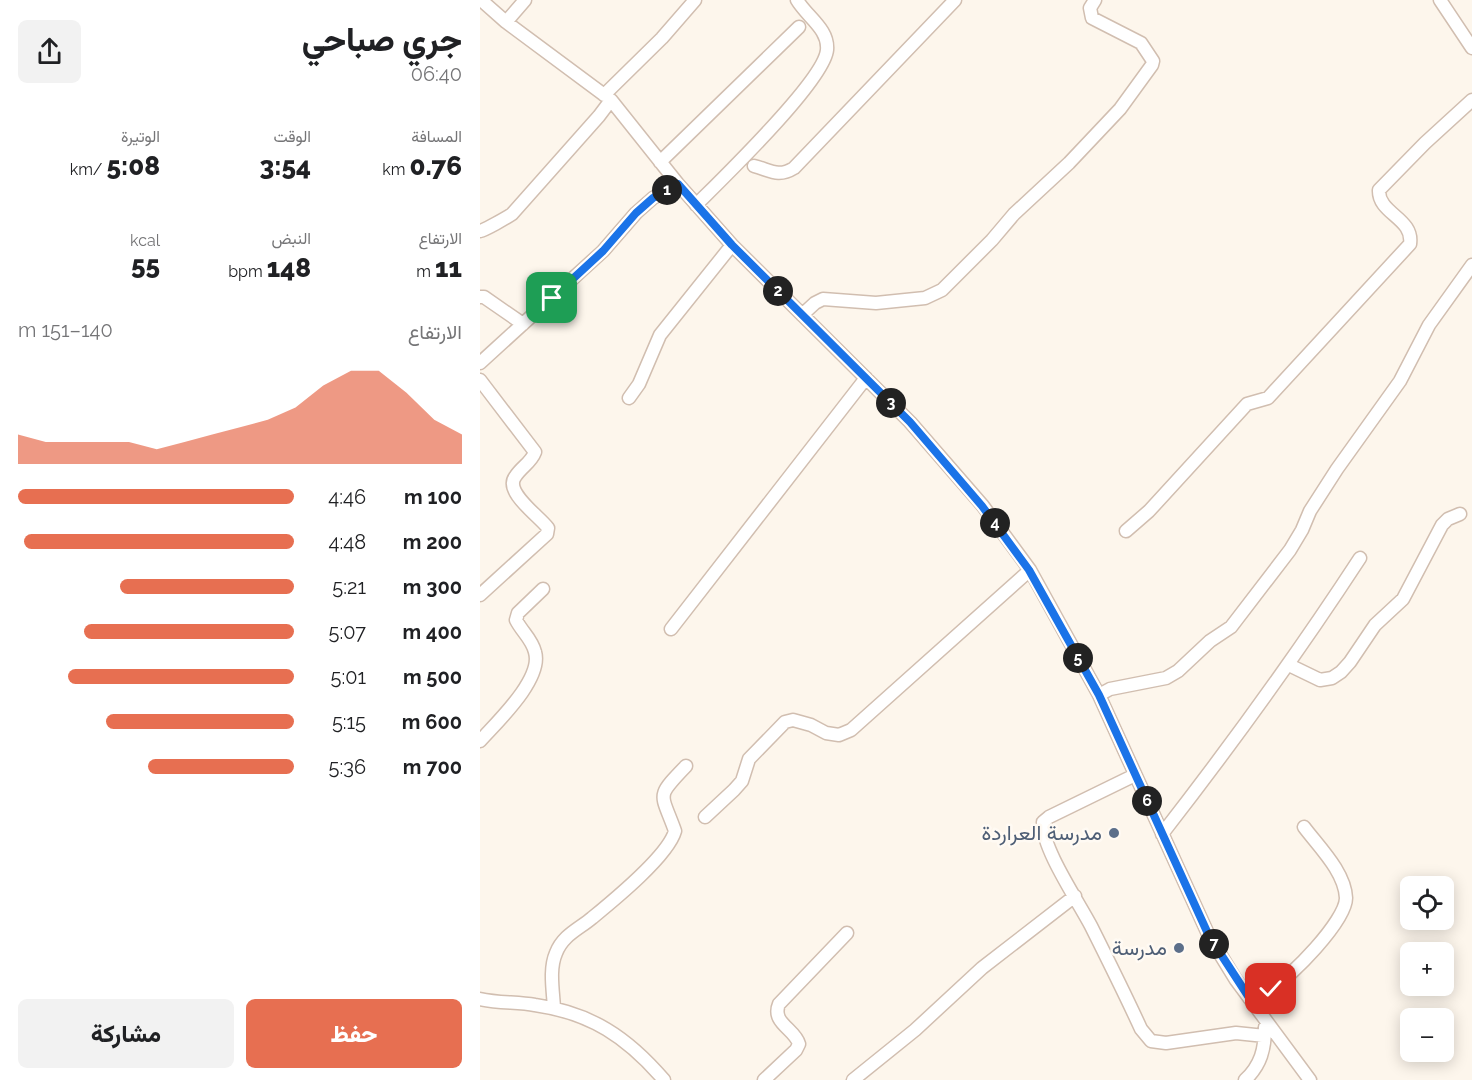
<!DOCTYPE html>
<html lang="ar">
<meta charset="utf-8">
<style>
:root{--surface:#fff;--page:#f2f2f2;--text:#202124;--muted:#757577;--accent:#e76f51}
body{margin:0;font-family:Raleway,Vazirmatn,sans-serif;background:var(--page);color:var(--text);direction:rtl;height:100vh;display:flex;flex-direction:column;font-size:22px;white-space:nowrap}
*{box-sizing:border-box;margin:0}
p{font-size:20px;color:var(--muted)}
.icon{flex:none;width:33px;height:33px;fill:none;stroke:currentColor;stroke-width:2;stroke-linecap:round;stroke-linejoin:round}
.map{position:relative;flex:1;overflow:hidden;direction:ltr}
.details{display:flex;flex-direction:column;background:var(--surface);width:480px}
.details>*{flex:none}
.tools{position:absolute;left:920px;top:876px;display:grid;gap:12px}
.tools a{display:grid;place-items:center;width:54px;height:54px;border-radius:9px;background:var(--surface);box-shadow:0 3px 15px #0003;font-size:30px}
.pin{position:absolute;display:grid;place-items:center;width:51px;height:51px;color:#fff;margin:-26px;border-radius:12px;box-shadow:0 3px 9px #0006}
.km{position:absolute;width:30px;height:30px;margin:-15px;border-radius:50%;background:#222;color:#fff;font-size:16px;line-height:30px;text-align:center}
.round{display:grid;place-items:center;flex:none;width:63px;height:63px;border-radius:9px;background:var(--page)}
.overview{display:flex;align-items:center;justify-content:space-between;height:102px;padding:0 18px}
h1{font-size:33px;font-weight:800;line-height:45px}
.figures{display:grid;grid-template-columns:repeat(3,1fr);gap:9px;height:102px;padding:6px 18px}
.figures div{display:grid;align-content:center}
.figures b{font-size:26px;font-weight:800}
.figures small{font-size:16px;font-weight:400}
.figures p{font-size:16px}
.chart{height:168px;padding:12px 18px}
.chart p{display:flex;justify-content:space-between}
.chart svg{width:100%;height:108px;margin-top:6px;fill:var(--accent);opacity:.7}
.cta{display:flex;gap:12px;margin-top:auto;padding:12px 18px}
.cta a{flex:1;height:69px;border-radius:9px;background:var(--accent);color:#fff;font-size:24px;font-weight:800;line-height:69px;text-align:center}
.cta a+a{background:var(--page);color:var(--text)}
ul{padding:0 18px;list-style:none;font-size:20px}
li{display:grid;grid-template-columns:96px 72px 1fr;align-items:center;height:45px}
li i{height:15px;border-radius:8px;background:var(--accent)}
main{display:flex;flex:1;min-height:0}
.map>svg:first-child{display:block}
.lines{fill:none;stroke-linecap:round;stroke-linejoin:round}
.minor-casing{stroke:#d1beb0;stroke-width:15}
.minor{stroke:#fff;stroke-width:12}
.route-casing{stroke:#fff;stroke-width:12}
.route{stroke:#1a73e8;stroke-width:8}
.service-dot{fill:#5c6f8a;stroke:#fffaf3;stroke-width:2}
.labels{text-anchor:middle;stroke-width:5;stroke-linejoin:round;paint-order:stroke}
.service-label{font-size:21px;fill:#4e5e75;stroke:#fffaf3;text-anchor:end}
</style>
<main>
<div class="map">
<svg width="992" height="1080" viewBox="0 0 992 1080">
<rect width="100%" height="100%" fill="#fdf6ec"/>
<g class="lines">
<g class="minor-casing">
<path id="minor" d="M 1,0 L 26,22 L 131,100 L 198,184 L 252,245 L 430,422 L 503,506 L 550,570 L 619,695 L 729,936 L 756,980 L 830,1080
M 960,0 L 992,48
M 26,22 L 45,0
M 124,95 L 182,38 L 215,0
M 180,162 L 319,27
M 274,166 C 290,170 298,178 314,168 L 475,0
M 216,205 C 241,180 344,81 347,50 C 349,29 327,17 317,0
M 0,231 C 5,230 26,218 32,214 L 119,116 L 131,100
M 0,297 L 4,297 L 43,324
M 322,315 L 335,303 L 343,299 L 396,303 L 445,298 L 462,290 L 512,240 L 534,214 L 589,163 L 640,109 L 672,65 L 673,61 L 661,43 L 612,18 L 610,8 L 615,0
M 0,363 L 123,251 L 156,213 L 173,198 L 198,184
M 0,380 L 55,452 C 51,463 41,467 35,477 C 24,492 59,516 68,528 L 67,534 L 0,595
M 149,398 L 159,384 L 180,335 L 252,245
M 646,531 L 669,511 L 767,404 L 788,398 L 930,244 C 934,218 898,214 899,190 L 945,143 L 992,100
M 191,629 L 386,378
M 809,665 L 840,680 L 852,678 L 861,672 L 870,662 L 895,625 L 923,599 L 962,525 L 968,519 L 980,514
M 619,695 L 630,689 L 686,678 L 698,671 L 730,641 L 751,627 L 810,550 L 822,530 L 830,511 L 857,469 L 920,381 L 949,325 L 992,265
M 0,741 C 17,722 63,679 55,652 C 52,639 42,632 36,620 L 38,613 L 63,589
M 655,775 L 569,817 L 563,822 C 561,847 598,901 611,926 C 628,960 645,994 661,1029 L 671,1041 L 686,1043 L 756,1033 L 785,1036
M 225,817 L 254,790 L 262,781 L 269,759 L 305,722 L 313,720 L 331,725 L 346,733 L 359,735 L 371,730 L 550,570
M 682,834 C 752,744 818,653 880,558
M 0,999 C 18,1003 37,1002 55,1005 C 111,1013 147,1037 184,1080
M 770,999 C 776,996 784,993 791,989 C 810,978 866,921 866,898 C 865,872 839,847 824,827
M 74,1008 C 73,990 69,969 76,953 C 83,935 99,929 112,918 C 134,900 188,856 195,831 C 181,792 175,798 206,766
M 284,1080 L 316,1050 L 319,1044 C 315,1029 291,1023 299,1004 L 367,933
M 373,1080 L 435,1030 L 502,968 L 595,896
M 765,1080 C 781,1065 785,1049 785,1027"/>
</g>
<use href="#minor" class="minor"/>
</g>
<g class="lines">
<g class="route-casing">
<path id="route" d="M 72,298 L 123,251 L 156,213 L 173,198 L 198,184 L 252,245 L 430,422 L 502,506 L 549,570 L 619,695 L 729,936 L 770,999 L 791,989"/>
</g>
<use href="#route" class="route"/>
</g>
<g class="service-dot">
<circle cx="634" cy="833" r="6"/>
<circle cx="699" cy="948" r="6"/>
</g>
<g class="labels">
<g class="service-label">
<text x="622" y="840">مدرسة العراردة</text>
<text x="687" y="955">مدرسة</text>
</g>
</g>
</svg>
<div class="tools">
<a><svg class="icon" aria-label="locate" viewBox="0 0 24 24"><circle cx="12" cy="12" r="6"/><path d="M12 2v4M12 18v4M2 12h4M18 12h4"/></svg></a>
<a>+</a>
<a>−</a>
</div>
<div class="pin" style="left:72px;top:298px;background:#1e9e55"><svg class="icon" aria-label="arrive" viewBox="0 0 24 24"><path d="M6 21V4h12l-3 4 3 4H6"/></svg></div>
<div class="pin" style="left:791px;top:989px;background:#d93025"><svg class="icon" aria-label="check" viewBox="0 0 24 24"><path d="M5 12l5 5 9-10"/></svg></div>
<b class="km" style="left:187px;top:190px">1</b>
<b class="km" style="left:298px;top:291px">2</b>
<b class="km" style="left:411px;top:403px">3</b>
<b class="km" style="left:515px;top:523px">4</b>
<b class="km" style="left:598px;top:658px">5</b>
<b class="km" style="left:667px;top:801px">6</b>
<b class="km" style="left:734px;top:944px">7</b>
</div>
<section class="details">
<div class="overview"><div><h1>جري صباحي</h1><p>06:40</p></div><a class="round"><svg class="icon" aria-label="share" viewBox="0 0 24 24"><path d="M12 15V3M7 8l5-5 5 5M5 13v7h14v-7"/></svg></a></div>
<div class="figures">
<div><p>المسافة</p><b>0.76<small> km</small></b></div>
<div><p>الوقت</p><b>3:54</b></div>
<div><p>الوتيرة</p><b>5:08<small> /km</small></b></div>
</div>
<div class="figures">
<div><p>الارتفاع</p><b>11<small> m</small></b></div>
<div><p>النبض</p><b>148<small> bpm</small></b></div>
<div><p>kcal</p><b>55</b></div>
</div>
<div class="chart"><p><span>الارتفاع</span>140–151 m</p>
<svg viewBox="0 0 160 44" preserveAspectRatio="none"><path d="M0 44V32L10 35L20 35L30 35L40 35L50 38L60 35L70 32L80 29L90 26L100 21L110 12L120 6L130 6L140 15L150 26L160 32V44z"/></svg>
</div>
<ul>
<li><b>100 m</b>4:46<i style="width:100%"></i></li>
<li><b>200 m</b>4:48<i style="width:98%"></i></li>
<li><b>300 m</b>5:21<i style="width:63%"></i></li>
<li><b>400 m</b>5:07<i style="width:76%"></i></li>
<li><b>500 m</b>5:01<i style="width:82%"></i></li>
<li><b>600 m</b>5:15<i style="width:68%"></i></li>
<li><b>700 m</b>5:36<i style="width:53%"></i></li>
</ul>
<div class="cta"><a>حفظ</a><a>مشاركة</a></div>
</section>
</main>
